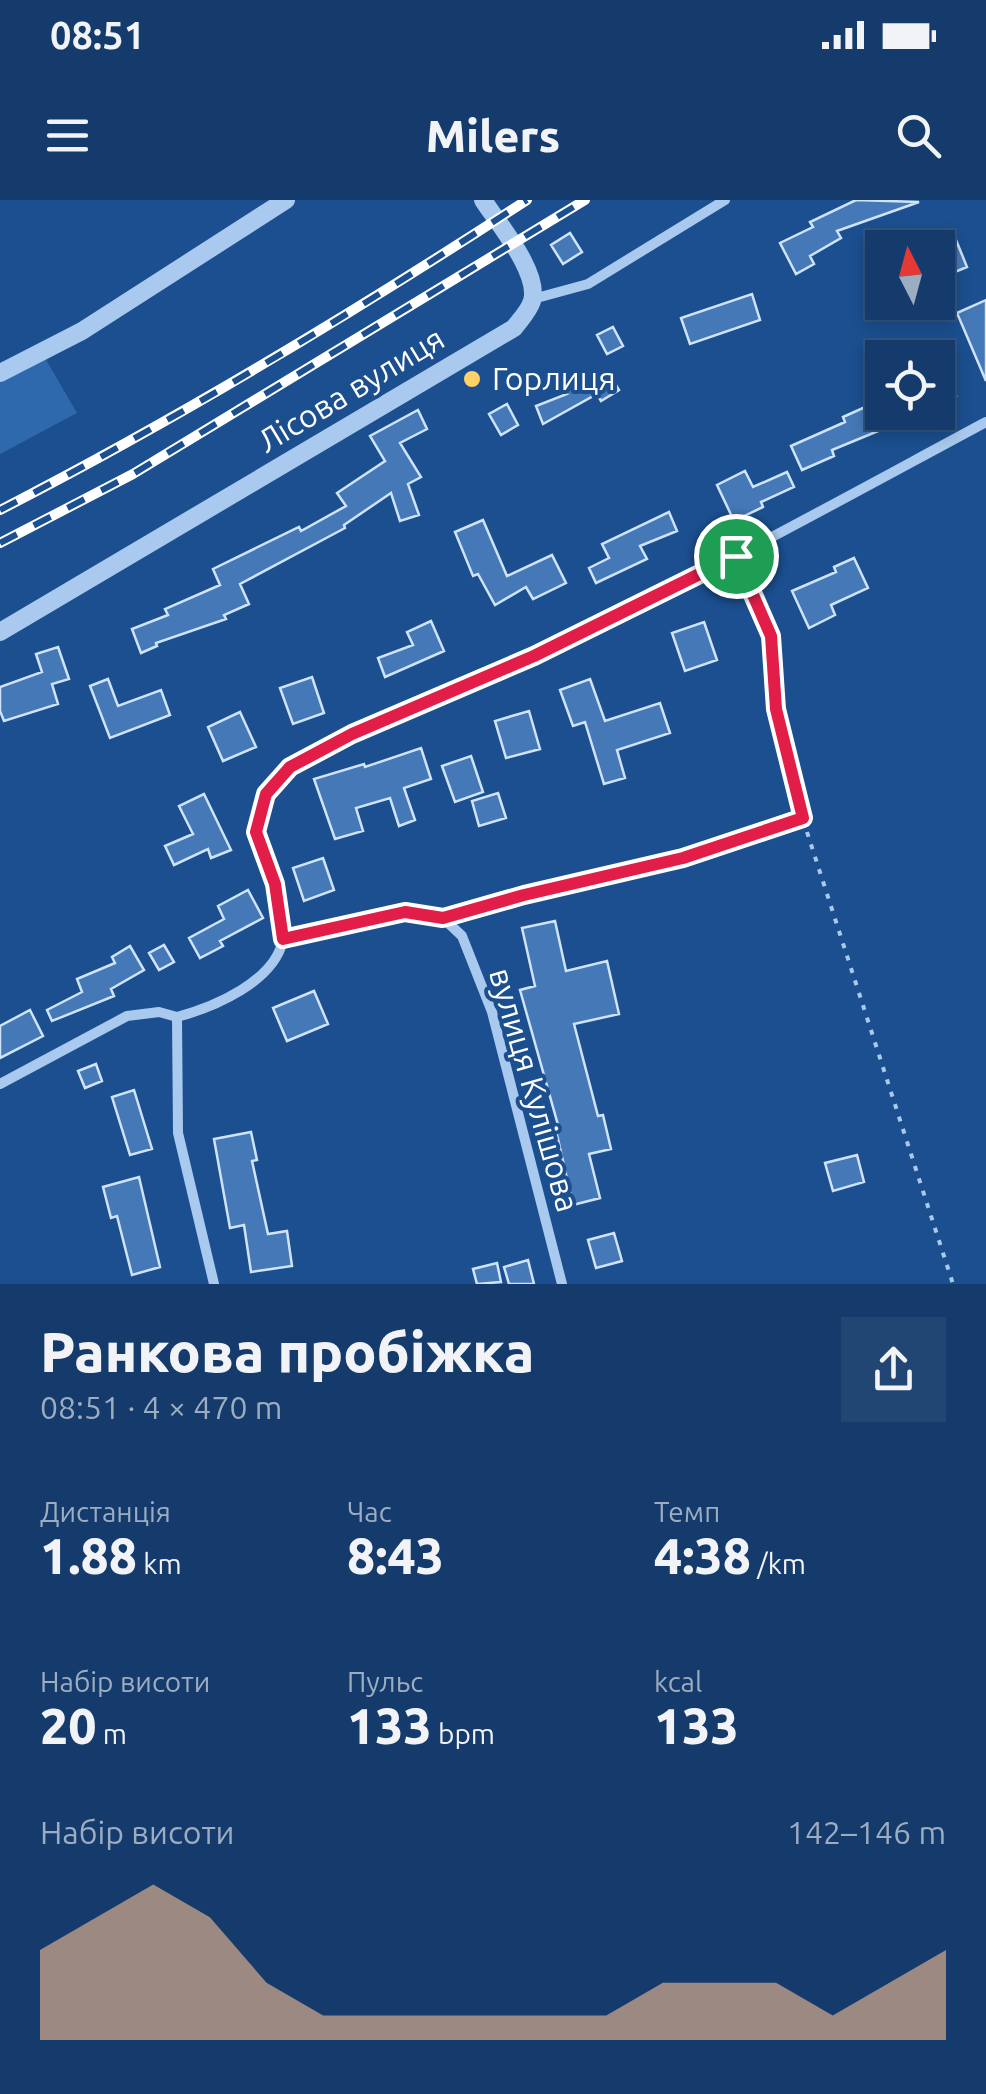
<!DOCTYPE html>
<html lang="uk">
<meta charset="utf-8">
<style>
:root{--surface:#143b6b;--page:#214673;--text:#f1f3f6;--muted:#9dadc1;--line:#33557e;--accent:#d6ab8b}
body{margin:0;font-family:Ubuntu,sans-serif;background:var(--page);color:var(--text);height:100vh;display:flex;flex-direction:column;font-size:38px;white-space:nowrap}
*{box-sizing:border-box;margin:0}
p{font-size:32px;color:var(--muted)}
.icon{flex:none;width:55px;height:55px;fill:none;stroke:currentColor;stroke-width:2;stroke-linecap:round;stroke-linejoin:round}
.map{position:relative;height:1084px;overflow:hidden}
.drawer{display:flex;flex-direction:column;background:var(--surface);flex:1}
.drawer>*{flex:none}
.needle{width:65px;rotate:354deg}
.fabs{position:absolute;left:865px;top:30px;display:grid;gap:20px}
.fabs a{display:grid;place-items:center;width:90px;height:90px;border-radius:0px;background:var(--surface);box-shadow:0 5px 15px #0003,0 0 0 2px var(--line);font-size:50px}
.pin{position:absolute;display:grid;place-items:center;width:85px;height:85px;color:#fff;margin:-42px;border:5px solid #fff;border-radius:50%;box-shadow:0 2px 10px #0007}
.round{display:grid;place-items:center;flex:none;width:105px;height:105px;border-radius:0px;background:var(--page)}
.summary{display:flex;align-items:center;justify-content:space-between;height:170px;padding:0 40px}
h1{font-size:55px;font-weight:800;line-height:75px}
.metrics{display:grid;grid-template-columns:repeat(3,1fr);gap:15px;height:170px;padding:10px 40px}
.metrics div{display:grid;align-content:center}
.metrics b{font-size:50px;font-weight:800}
.metrics small{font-size:28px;font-weight:400}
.metrics p{font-size:28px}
.chart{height:280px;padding:20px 40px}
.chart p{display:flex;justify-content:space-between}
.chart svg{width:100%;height:180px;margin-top:10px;fill:var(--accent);opacity:.7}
.status{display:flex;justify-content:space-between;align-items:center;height:70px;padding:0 50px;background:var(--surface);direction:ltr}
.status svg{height:28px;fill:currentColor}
header{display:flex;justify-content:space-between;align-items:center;height:130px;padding:0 40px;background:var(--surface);font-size:45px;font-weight:800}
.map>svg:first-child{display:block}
.green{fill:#2e69ad}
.building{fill:#4478b7;stroke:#cfe3fa;stroke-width:2.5}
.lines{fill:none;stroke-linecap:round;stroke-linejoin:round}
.path{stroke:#a9c9ee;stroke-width:4;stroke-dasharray:5 8;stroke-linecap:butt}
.service{stroke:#a9c9ee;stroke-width:8}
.minor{stroke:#a9c9ee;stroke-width:10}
.tertiary{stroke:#a9c9ee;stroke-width:18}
.rail-casing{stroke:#fff;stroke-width:10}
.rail{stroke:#1b4f8f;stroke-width:6;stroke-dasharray:19;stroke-linecap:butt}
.route-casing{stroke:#fff;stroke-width:20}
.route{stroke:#e11d48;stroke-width:12}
.poi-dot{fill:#ffd166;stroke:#1b4f8f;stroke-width:4}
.labels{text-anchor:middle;stroke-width:8;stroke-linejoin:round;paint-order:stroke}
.poi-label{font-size:32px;fill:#fff;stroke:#1b4f8f;text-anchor:start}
.street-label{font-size:32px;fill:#fff;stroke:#1b4f8f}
</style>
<div class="status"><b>08:51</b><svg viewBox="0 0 49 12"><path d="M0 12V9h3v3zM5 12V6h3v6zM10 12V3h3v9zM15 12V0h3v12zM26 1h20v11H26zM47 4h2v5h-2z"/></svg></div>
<header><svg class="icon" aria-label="menu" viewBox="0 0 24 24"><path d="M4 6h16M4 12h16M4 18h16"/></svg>Milers<svg class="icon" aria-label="search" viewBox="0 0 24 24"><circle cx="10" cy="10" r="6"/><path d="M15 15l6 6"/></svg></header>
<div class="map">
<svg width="986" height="1084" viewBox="0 0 986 1084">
<rect width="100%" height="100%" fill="#1b4f8f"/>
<path class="green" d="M 45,158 L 77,213 L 0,254 L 0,179 Z"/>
<path class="building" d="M 856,0 L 919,2 L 837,31 L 841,38 L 810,56 L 814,64 L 796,74 L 780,43 L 813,27 L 810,22 Z
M 570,33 L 582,52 L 563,64 L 551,45 Z
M 954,35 L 967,67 L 938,79 L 938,42 Z
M 752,94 L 760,120 L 690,144 L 681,118 Z
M 986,100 L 986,181 L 957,113 Z
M 613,127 L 623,146 L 607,154 L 597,135 Z
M 938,156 L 956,196 L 938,204 Z
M 608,172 L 619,190 L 601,201 L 597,194 L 543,224 L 536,206 L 567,194 L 564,190 L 582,180 L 586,187 L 591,185 Z
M 507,204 L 518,225 L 501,235 L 489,214 Z
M 872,204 L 883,229 L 832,250 L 834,256 L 802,270 L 791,246 L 845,222 L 843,217 Z
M 418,210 L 427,229 L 400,243 L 421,277 L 408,284 L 419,315 L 400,321 L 391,293 L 344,325 L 345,328 L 240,384 L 249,404 L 224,415 L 226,419 L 156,443 L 157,446 L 141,453 L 132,429 L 168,415 L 165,409 L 220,385 L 213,369 L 299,327 L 301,331 L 346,306 L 337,293 L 385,261 L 370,236 Z
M 745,271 L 753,287 L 787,272 L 794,287 L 761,302 L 763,307 L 734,321 L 717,285 Z
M 669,312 L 677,331 L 640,346 L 647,359 L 596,383 L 589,368 L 609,358 L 602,344 Z
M 483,320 L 507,376 L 552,355 L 566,383 L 533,399 L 526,387 L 495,405 L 478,374 L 473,376 L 455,332 Z
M 854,358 L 868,388 L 831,405 L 835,415 L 809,428 L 792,391 L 836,372 L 834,367 Z
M 431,421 L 444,451 L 385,477 L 378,458 L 413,445 L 407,432 Z
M 704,422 L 717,460 L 685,471 L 672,433 Z
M 58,447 L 69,479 L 52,484 L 58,504 L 4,521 L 0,511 L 0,487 L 42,472 L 36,454 Z
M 312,477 L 324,513 L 293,524 L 280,488 Z
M 108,479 L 118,506 L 161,490 L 170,515 L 110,538 L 90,486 Z
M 590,479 L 605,521 L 660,503 L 670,533 L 617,550 L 625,578 L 604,584 L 585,522 L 573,526 L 560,490 Z
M 529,511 L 540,549 L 506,558 L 495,521 Z
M 240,512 L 256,547 L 223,561 L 208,527 Z
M 421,548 L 431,579 L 404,588 L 415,620 L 399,626 L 390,598 L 356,608 L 363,631 L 335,639 L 314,579 L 364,564 L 365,567 Z
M 471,556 L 483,592 L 455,602 L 442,566 Z
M 498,593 L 506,618 L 479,626 L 472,601 Z
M 204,594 L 231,650 L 211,658 L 208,649 L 174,665 L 165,646 L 193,634 L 179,606 Z
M 323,658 L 334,690 L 304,701 L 293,668 Z
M 248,690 L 263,718 L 220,741 L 223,746 L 200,758 L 189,738 L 224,719 L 218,706 Z
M 555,721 L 566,771 L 607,761 L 619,814 L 574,824 L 598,916 L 603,915 L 611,949 L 589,954 L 600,998 L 573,1005 L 555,926 L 558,925 L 520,790 L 535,786 L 522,728 Z
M 164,745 L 174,762 L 159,770 L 149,753 Z
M 130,746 L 144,770 L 111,789 L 114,796 L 52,821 L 47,810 L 82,792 L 77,779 L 115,763 L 112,757 Z
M 314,791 L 328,824 L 287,841 L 273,808 Z
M 30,810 L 43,836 L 0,858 L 0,826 Z
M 96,864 L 102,881 L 85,888 L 78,871 Z
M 134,890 L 152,949 L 130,955 L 112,897 Z
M 251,932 L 257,960 L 252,961 L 268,1034 L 287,1031 L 292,1066 L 251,1072 L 244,1025 L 230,1028 L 214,939 Z
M 857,955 L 864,982 L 833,991 L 825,963 Z
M 139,977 L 160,1067 L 132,1075 L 117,1016 L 111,1018 L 103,987 Z
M 614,1033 L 622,1061 L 596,1068 L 588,1040 Z
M 528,1060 L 534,1084 L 509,1084 L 504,1067 Z
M 497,1063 L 501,1082 L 477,1084 L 473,1069 Z"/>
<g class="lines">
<path class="path" d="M 807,632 L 953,1084"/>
<path class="service" d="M 443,718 L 524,695 L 683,659 L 803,618 L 776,509 L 771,436 L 736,356"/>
<path class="minor" d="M 533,99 L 588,84 L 725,0
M 283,739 L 405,712 L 443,718 L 462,736 L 492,812 L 562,1084
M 177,817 C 214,807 274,782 283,740 C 285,729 277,692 274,680 C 269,665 256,645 257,630 C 257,605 272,580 292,566 C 361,519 458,491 534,456 C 688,385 837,302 986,222
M 177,817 L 178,933 L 214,1084
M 0,884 L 127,816 L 159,812 L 177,817"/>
<path class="tertiary" d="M 0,173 L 82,131 L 286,0
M 0,432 L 514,128 C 520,120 529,111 532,101 C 540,73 498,23 483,0"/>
<g class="rail-casing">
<path id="rail" d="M 0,310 C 182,217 356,111 527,0
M 0,343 L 133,274 L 585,0"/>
</g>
<use href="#rail" class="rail"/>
</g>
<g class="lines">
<g class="route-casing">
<path id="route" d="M 736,356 L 771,436 L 776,509 L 803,618 L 683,658 L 524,695 L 443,718 L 405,712 L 283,739 L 275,684 L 256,632 L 266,594 L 290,567 L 352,534 L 534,456 Z"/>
</g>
<use href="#route" class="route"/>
</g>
<circle class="poi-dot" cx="472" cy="179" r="10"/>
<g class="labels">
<g class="poi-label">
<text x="492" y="190">Горлиця</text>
</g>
<g class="street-label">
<text transform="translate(351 190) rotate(-31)" y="11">Лісова вулиця</text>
<text transform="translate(534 890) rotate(74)" y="11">вулиця Кулішова</text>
</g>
</g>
</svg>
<div class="fabs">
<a><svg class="needle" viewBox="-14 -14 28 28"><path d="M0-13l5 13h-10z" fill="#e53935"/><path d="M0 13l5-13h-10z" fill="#9dadc1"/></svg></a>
<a><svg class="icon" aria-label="locate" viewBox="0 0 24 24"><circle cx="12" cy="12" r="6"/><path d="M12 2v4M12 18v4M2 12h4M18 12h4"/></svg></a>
</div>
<div class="pin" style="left:736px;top:356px;background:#1e9e55"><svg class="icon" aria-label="arrive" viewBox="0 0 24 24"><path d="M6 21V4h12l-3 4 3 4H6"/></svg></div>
</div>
<section class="drawer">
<div class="summary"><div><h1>Ранкова пробіжка</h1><p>08:51 · 4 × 470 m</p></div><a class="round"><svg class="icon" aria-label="share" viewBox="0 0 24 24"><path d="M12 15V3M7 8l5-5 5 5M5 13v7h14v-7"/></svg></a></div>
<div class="metrics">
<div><p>Дистанція</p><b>1.88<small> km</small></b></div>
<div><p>Час</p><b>8:43</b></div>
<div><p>Темп</p><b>4:38<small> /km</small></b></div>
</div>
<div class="metrics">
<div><p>Набір висоти</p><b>20<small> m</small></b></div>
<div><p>Пульс</p><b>133<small> bpm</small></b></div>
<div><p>kcal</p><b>133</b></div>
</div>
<div class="chart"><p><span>Набір висоти</span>142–146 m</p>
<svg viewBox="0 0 160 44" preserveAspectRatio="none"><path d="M0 44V22L10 14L20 6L30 14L40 30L50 38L60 38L70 38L80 38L90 38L100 38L110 30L120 30L130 30L140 38L150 30L160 22V44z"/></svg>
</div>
</section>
